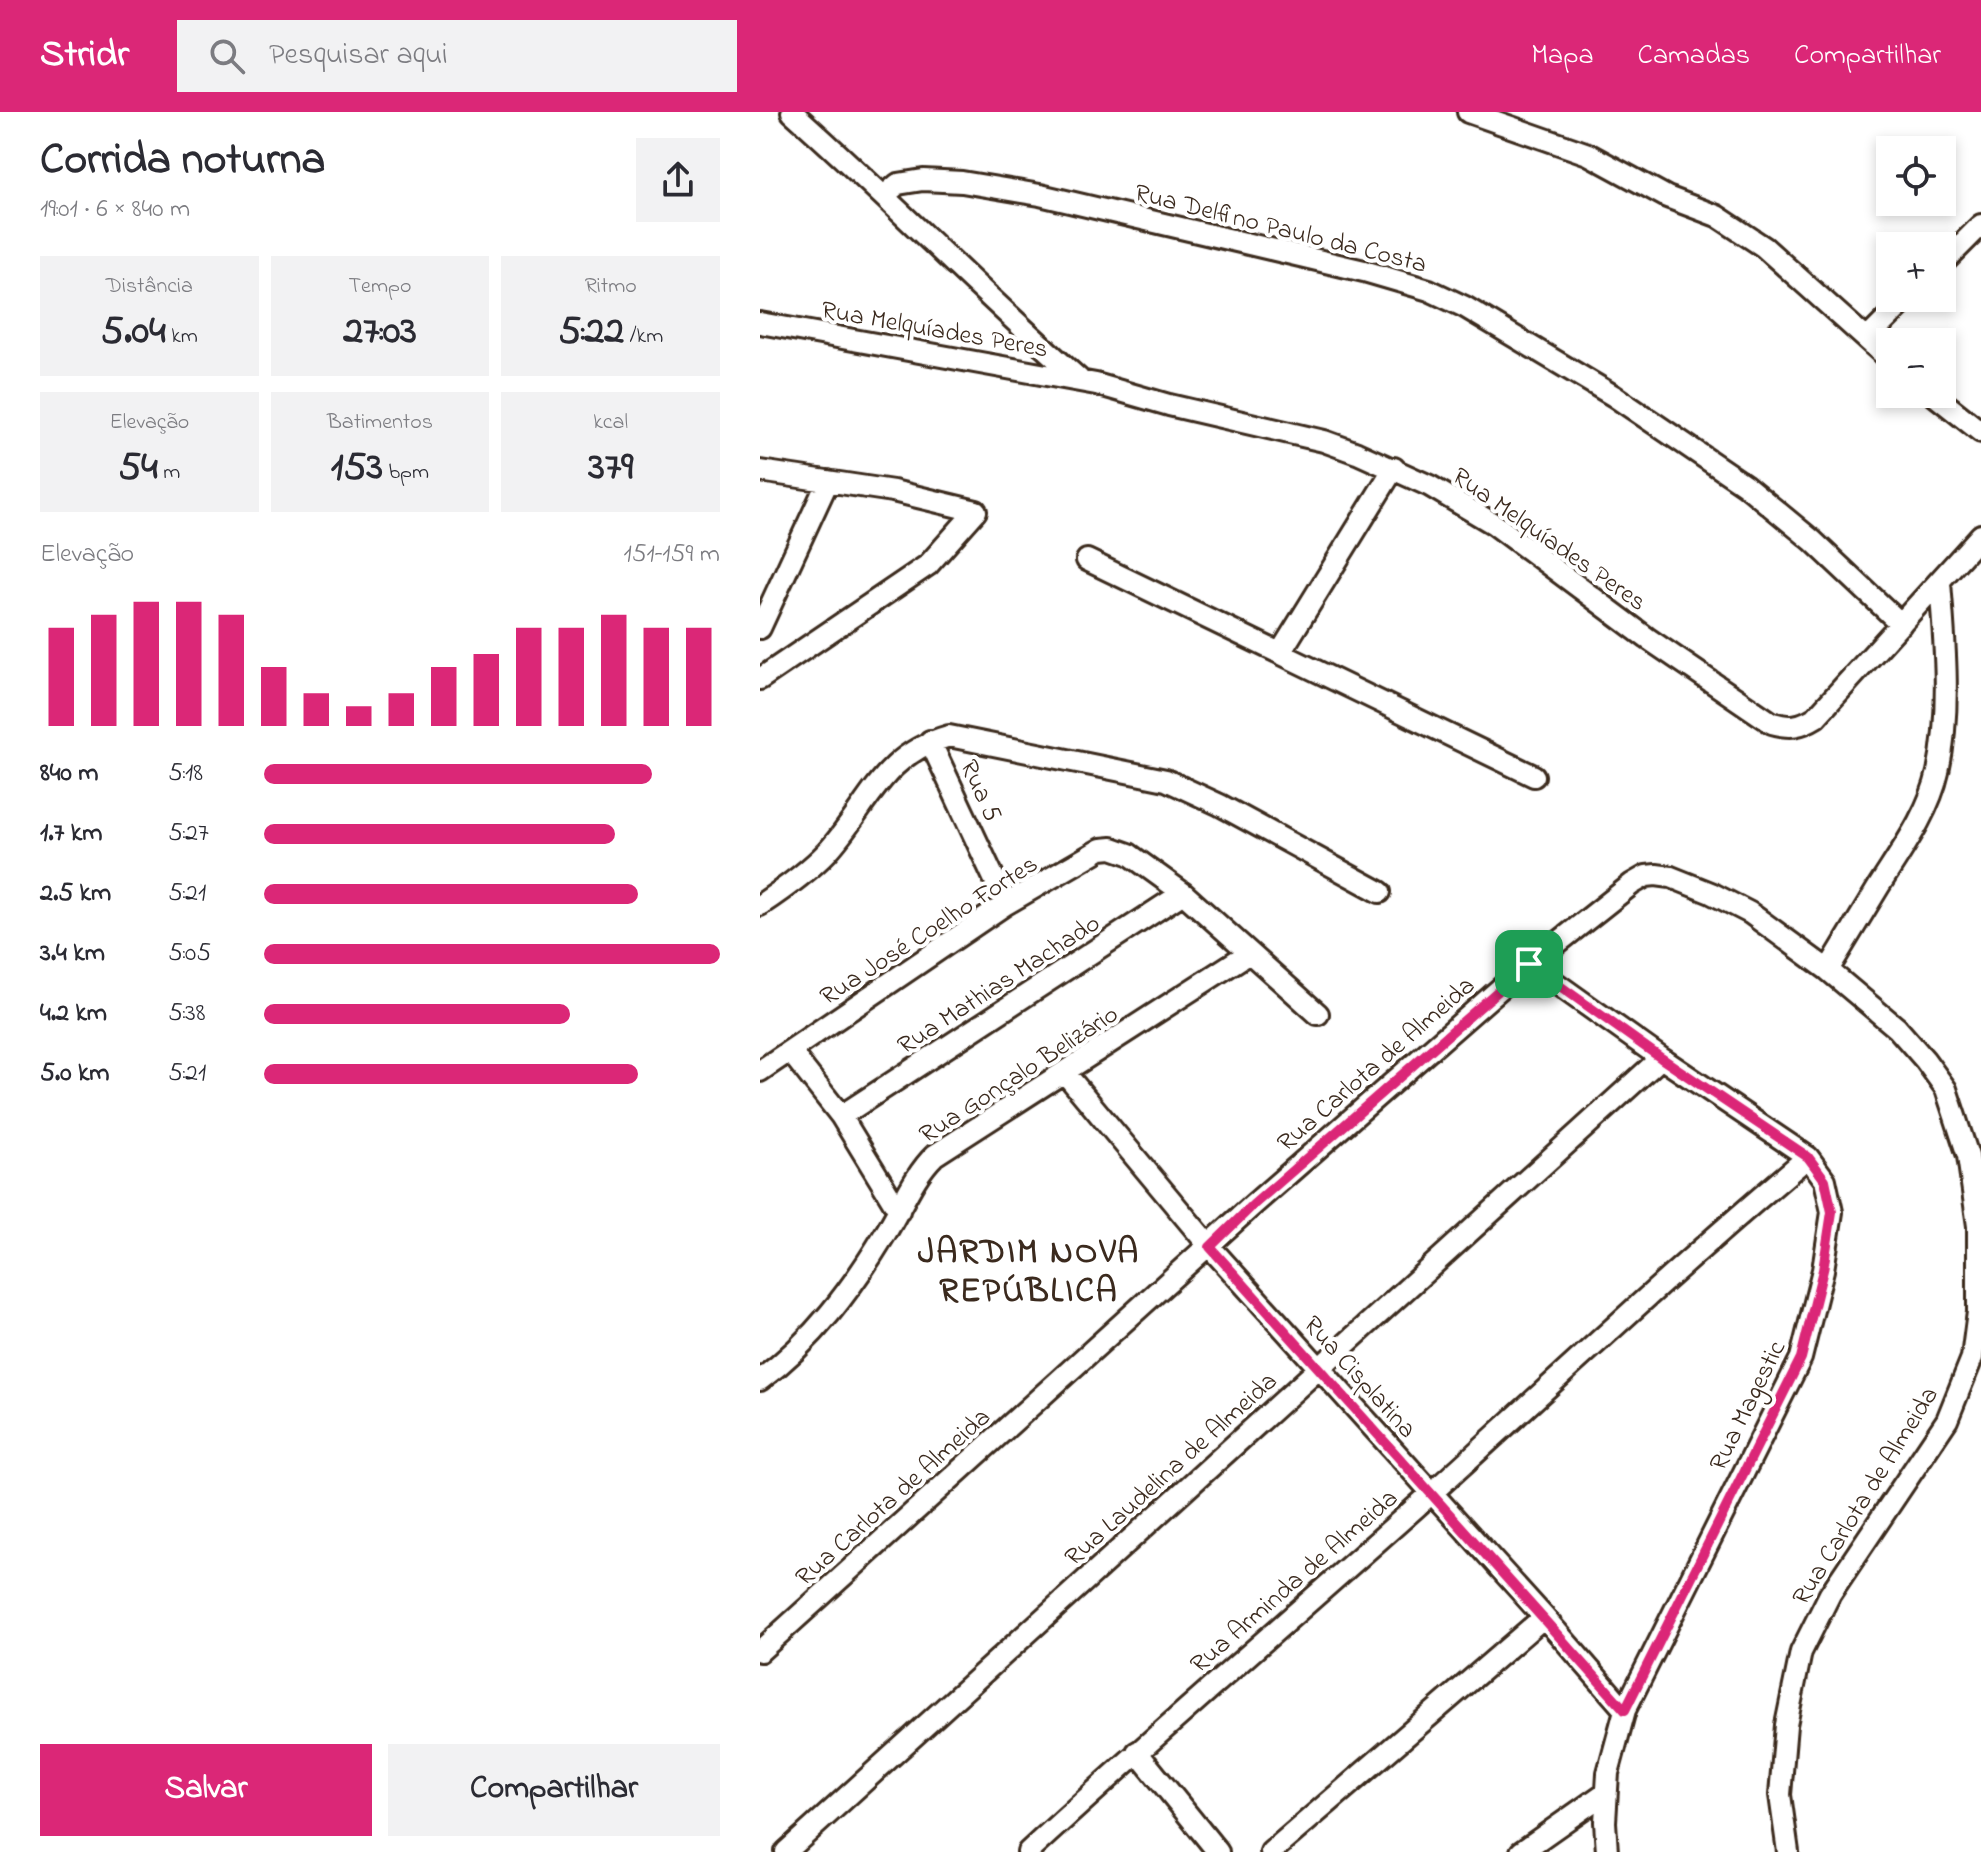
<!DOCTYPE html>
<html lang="pt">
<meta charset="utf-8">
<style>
:root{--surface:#fff;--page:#f2f2f3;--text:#2b2b33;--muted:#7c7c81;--accent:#db2777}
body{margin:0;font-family:"Indie Flower",sans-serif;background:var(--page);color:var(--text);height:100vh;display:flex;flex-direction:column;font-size:30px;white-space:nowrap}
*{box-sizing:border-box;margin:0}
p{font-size:26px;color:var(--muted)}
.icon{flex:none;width:44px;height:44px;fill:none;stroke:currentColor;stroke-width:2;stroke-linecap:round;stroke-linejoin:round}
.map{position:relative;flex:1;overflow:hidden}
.side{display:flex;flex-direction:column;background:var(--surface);width:760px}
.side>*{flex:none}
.controls{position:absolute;left:1116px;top:24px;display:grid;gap:16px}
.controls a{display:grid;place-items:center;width:80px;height:80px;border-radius:0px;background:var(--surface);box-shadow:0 4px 12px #0003;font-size:40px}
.pin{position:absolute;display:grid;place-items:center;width:68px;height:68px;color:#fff;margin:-34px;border-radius:16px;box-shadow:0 4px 12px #0006}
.round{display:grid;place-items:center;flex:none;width:84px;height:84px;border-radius:0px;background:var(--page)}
.head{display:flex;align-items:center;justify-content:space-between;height:136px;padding:0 40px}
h1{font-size:44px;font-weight:700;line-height:60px}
.metrics{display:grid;grid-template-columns:repeat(3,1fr);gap:12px;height:136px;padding:8px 40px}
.metrics div{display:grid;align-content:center;border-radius:0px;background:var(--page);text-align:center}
.metrics b{font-size:40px;font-weight:700}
.metrics small{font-size:22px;font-weight:400}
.metrics p{font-size:22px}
.chart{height:224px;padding:16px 40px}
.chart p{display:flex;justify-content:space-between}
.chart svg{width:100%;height:144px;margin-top:8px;stroke:var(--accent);stroke-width:6}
.primary-button{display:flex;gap:16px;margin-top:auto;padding:16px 40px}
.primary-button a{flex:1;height:92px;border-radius:0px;background:var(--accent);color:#fff;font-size:32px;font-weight:700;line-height:92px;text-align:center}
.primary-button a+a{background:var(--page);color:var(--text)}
ul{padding:0 40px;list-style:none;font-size:26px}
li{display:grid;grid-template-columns:128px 96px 1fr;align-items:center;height:60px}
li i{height:20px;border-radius:10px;background:var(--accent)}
header{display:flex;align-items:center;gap:48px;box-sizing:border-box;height:112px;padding:0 40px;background:var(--accent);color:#fff}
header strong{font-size:38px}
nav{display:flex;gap:44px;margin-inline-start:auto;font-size:28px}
.search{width:560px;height:72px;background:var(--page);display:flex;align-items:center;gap:20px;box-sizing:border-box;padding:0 28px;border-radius:0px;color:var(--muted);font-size:30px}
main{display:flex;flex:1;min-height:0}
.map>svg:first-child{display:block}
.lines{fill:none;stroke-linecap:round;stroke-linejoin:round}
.minor-casing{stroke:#3b2a1e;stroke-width:26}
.minor{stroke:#fff;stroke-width:20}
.route-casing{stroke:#fff;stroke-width:16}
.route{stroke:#db2777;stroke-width:10}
.labels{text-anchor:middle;stroke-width:8;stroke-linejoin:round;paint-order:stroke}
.street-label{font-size:26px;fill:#3b2a1e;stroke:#fff}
.district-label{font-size:34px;font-weight:bold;letter-spacing:2px;fill:#3b2a1e;stroke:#fff}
</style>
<header>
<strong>Stridr</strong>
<div class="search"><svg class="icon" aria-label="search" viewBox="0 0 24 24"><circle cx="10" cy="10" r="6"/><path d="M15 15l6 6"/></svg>Pesquisar aqui</div>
<nav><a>Mapa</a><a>Camadas</a><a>Compartilhar</a></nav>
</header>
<main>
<section class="side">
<div class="head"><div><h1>Corrida noturna</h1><p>19:01 · 6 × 840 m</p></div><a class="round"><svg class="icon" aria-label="share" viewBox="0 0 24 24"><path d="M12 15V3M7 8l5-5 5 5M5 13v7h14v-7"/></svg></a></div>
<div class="metrics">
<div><p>Distância</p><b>5.04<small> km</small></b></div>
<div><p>Tempo</p><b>27:03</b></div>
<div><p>Ritmo</p><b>5:22<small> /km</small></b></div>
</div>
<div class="metrics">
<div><p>Elevação</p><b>54<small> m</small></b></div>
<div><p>Batimentos</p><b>153<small> bpm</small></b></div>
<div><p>kcal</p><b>379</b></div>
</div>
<div class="chart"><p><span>Elevação</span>151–159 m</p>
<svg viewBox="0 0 160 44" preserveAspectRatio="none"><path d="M5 44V14M15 44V10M25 44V6M35 44V6M45 44V10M55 44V26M65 44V34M75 44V38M85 44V34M95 44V26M105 44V22M115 44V14M125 44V14M135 44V10M145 44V14M155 44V14"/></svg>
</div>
<ul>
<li><b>840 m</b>5:18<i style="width:85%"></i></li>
<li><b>1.7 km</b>5:27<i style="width:77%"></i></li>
<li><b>2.5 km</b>5:21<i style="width:82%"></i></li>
<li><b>3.4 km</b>5:05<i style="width:100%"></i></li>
<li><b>4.2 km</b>5:38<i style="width:67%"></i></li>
<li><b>5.0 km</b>5:21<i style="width:82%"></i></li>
</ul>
<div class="primary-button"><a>Salvar</a><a>Compartilhar</a></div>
</section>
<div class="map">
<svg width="1221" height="1740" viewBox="0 0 1221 1740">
<rect width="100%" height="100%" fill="#fff"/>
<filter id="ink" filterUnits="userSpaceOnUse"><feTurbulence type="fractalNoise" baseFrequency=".0125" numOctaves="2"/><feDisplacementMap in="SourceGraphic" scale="16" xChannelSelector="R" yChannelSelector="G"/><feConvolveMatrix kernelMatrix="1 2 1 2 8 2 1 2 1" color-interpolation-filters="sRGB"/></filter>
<g filter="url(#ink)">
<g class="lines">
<g class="minor-casing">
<path id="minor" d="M 32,0 C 130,87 221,181 319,267
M 708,0 L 828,42 L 907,85 L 957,104 L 1004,135 L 1130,248
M 124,84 L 138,72 L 163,68 L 202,70 L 280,83 L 604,159 L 669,178 L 705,195 L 854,284 L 985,373 L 1053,429 L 1141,512
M 1182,152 L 1221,113
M 0,211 L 336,272 L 409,293 L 564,329 L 597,341 L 670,374 L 734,412 L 887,526 L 1012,611 C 1030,616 1040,615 1056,605 L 1221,423
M 1107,227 L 1148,186
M 1173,282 L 1221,320
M 0,359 L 133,379 L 216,399 L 168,453 L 0,567
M 327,448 L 774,664
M 0,516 L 68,369
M 520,541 L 634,356
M 170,629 L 246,792
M 0,793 C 24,777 48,760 67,740 C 110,693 121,643 189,624 L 406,668 L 460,693 L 620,780
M 769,852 L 901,946 L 1048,1045 L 1065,1068 L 1072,1100 L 1063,1158 L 1041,1246 L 865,1598 L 848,1661 L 845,1710 L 847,1740
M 1068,858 C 1085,830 1102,802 1119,774 C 1141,739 1169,701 1178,660 C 1191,599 1185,532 1180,471
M 30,939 L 81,1004 L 139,1099
M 0,959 L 246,792 L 341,737 L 352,736 L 369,742 L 423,781 L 558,902
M 305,961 L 450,1135 L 784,1505 L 865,1598
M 81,1004 L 423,781
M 0,1268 C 53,1229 91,1178 125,1122 C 141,1097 153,1064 175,1043 L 489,841
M 0,1539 L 493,1093 L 742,875 L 872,772 L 886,764 L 896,763 L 911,765 L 951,781 L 990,801 L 1068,858 L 1137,916 L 1165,948 L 1186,977 L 1208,1044 L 1218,1114 L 1218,1200 L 1212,1246 L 1187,1308 L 1070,1482 L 1041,1540 L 1026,1613 L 1020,1683 L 1028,1740
M 377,1640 L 458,1740
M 26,1740 L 901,946
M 268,1740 C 401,1617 539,1500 674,1379 C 798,1267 920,1152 1048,1045
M 511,1740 L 784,1505
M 761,1740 L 845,1681"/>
</g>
<use href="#minor" class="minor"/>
</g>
</g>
<g class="lines" filter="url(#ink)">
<g class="route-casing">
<path id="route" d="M 769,852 L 901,946 L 1048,1045 L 1065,1068 L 1072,1100 L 1063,1158 L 1041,1246 L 865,1598 L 450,1135 L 493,1093 Z"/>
</g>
<use href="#route" class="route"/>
</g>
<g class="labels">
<g class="street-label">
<text transform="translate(521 115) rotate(14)" y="9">Rua Delfino Paulo da Costa</text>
<text transform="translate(175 216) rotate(10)" y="9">Rua Melquíades Peres</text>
<text transform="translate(790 426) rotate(35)" y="9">Rua Melquíades Peres</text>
<text transform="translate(222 678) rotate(65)" y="9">Rua 5</text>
<text transform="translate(168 817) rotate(-33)" y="9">Rua José Coelho Fortes</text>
<text transform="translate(238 871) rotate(-33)" y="9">Rua Mathias Machado</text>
<text transform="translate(615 951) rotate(-41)" y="9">Rua Carlota de Almeida</text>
<text transform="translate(258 961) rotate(-33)" y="9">Rua Gonçalo Belizário</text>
<text transform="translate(601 1264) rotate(48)" y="9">Rua Cisplatina</text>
<text transform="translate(986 1293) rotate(-64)" y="9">Rua Magestic</text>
<text transform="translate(410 1356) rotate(-42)" y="9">Rua Laudelina de Almeida</text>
<text transform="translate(1104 1383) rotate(-58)" y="9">Rua Carlota de Almeida</text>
<text transform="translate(132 1384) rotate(-42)" y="9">Rua Carlota de Almeida</text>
<text transform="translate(533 1468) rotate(-41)" y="9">Rua Arminda de Almeida</text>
</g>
<g class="district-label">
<text x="269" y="1150">JARDIM NOVA<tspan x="269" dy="39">REPÚBLICA</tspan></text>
</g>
</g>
</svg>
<div class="controls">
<a><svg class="icon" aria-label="locate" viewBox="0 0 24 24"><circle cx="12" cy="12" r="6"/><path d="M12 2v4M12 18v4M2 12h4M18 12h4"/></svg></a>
<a>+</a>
<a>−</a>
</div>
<div class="pin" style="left:769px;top:852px;background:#1e9e55"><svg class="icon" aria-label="arrive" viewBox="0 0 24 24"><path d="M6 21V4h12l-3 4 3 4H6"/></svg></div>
</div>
</main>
